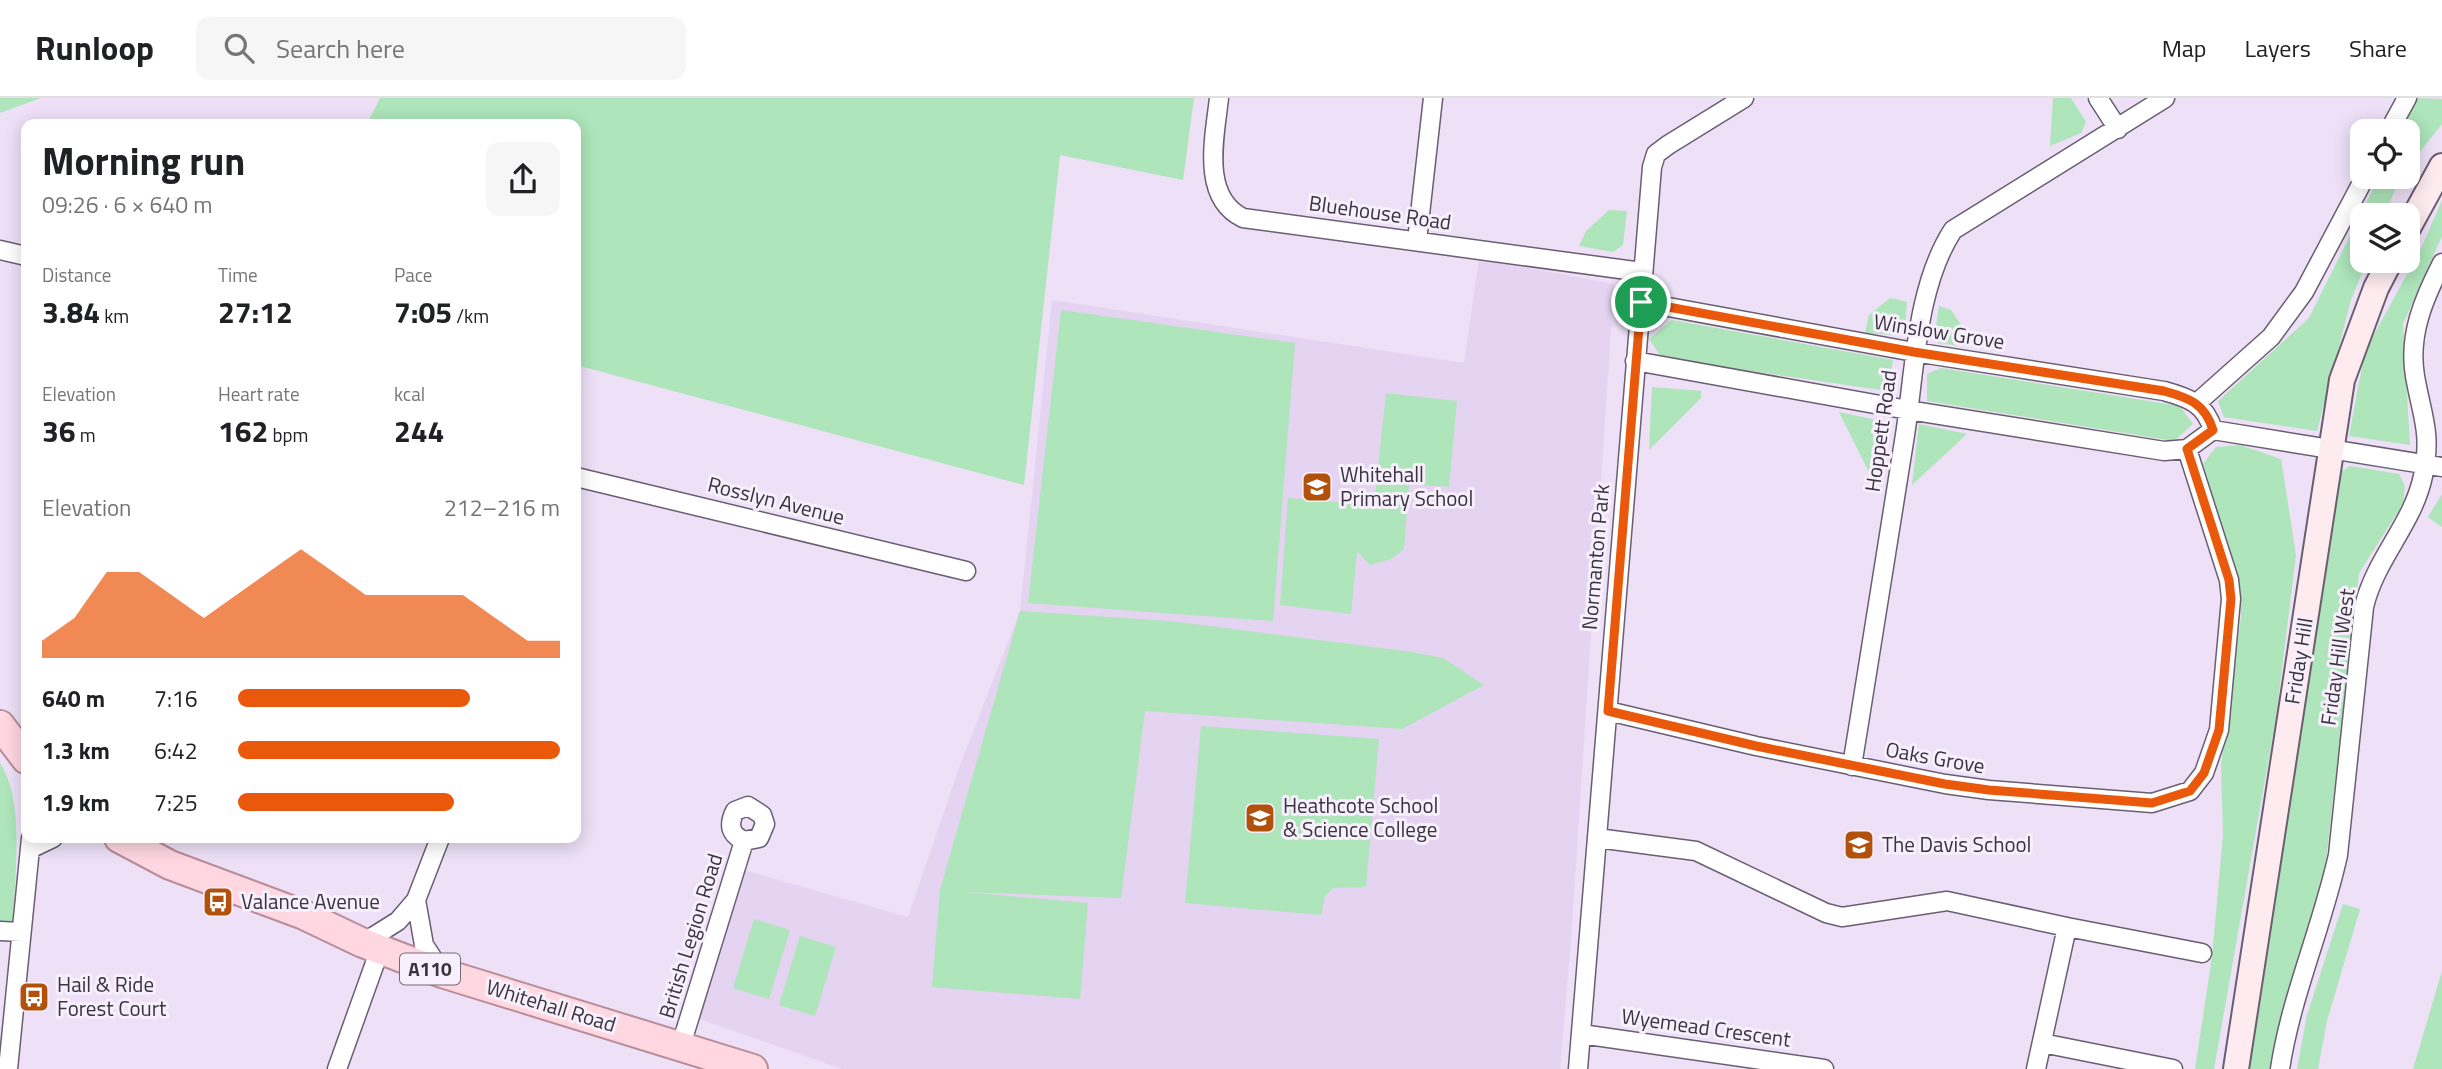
<!DOCTYPE html>
<meta charset="utf-8">
<style>
:root{--surface:#fff;--page:#f6f6f6;--text:#202124;--muted:#757577;--line:#e0e0e0;--accent:#ea580c}
body{margin:0;font-family:"Titillium Web",sans-serif;background:var(--page);color:var(--text);height:100vh;display:flex;flex-direction:column;font-size:26px;white-space:nowrap}
*{box-sizing:border-box;margin:0}
p{font-size:23px;color:var(--muted)}
.icon{flex:none;width:38px;height:38px;fill:none;stroke:currentColor;stroke-width:2;stroke-linecap:round;stroke-linejoin:round}
.map{position:relative;flex:1;overflow:hidden}
.drawer{position:absolute;left:21px;top:21px;width:560px;height:724px;display:flex;flex-direction:column;background:var(--surface);border-radius:14px;box-shadow:0 4px 18px #0003}
.drawer>*{flex:none}
.fabs{position:absolute;left:2350px;top:21px;display:grid;gap:14px}
.fabs a{display:grid;place-items:center;width:70px;height:70px;border-radius:14px;background:var(--surface);box-shadow:0 4px 18px #0003;font-size:35px}
.pin{position:absolute;display:grid;place-items:center;width:60px;height:60px;color:#fff;margin:-30px;border:4px solid #fff;border-radius:50%;box-shadow:0 2px 7px #0007}
.round{display:grid;place-items:center;flex:none;width:74px;height:74px;border-radius:14px;background:var(--page)}
.summary{display:flex;align-items:center;justify-content:space-between;height:119px;padding:0 21px}
h1{font-size:38px;font-weight:700;line-height:52px}
.metrics{display:grid;grid-template-columns:repeat(3,1fr);gap:10px;height:119px;padding:7px 21px}
.metrics div{display:grid;align-content:center}
.metrics b{font-size:30px;font-weight:700}
.metrics small{font-size:19px;font-weight:400}
.metrics p{font-size:19px}
.chart{height:196px;padding:14px 21px}
.chart p{display:flex;justify-content:space-between}
.chart svg{width:100%;height:126px;margin-top:7px;fill:var(--accent);opacity:.7}
ul{padding:0 21px;list-style:none;font-size:23px}
li{display:grid;grid-template-columns:112px 84px 1fr;align-items:center;height:52px}
li i{height:18px;border-radius:9px;background:var(--accent)}
header{display:flex;align-items:center;gap:42px;box-sizing:border-box;height:98px;padding:0 35px;background:var(--surface);border-bottom:2px solid var(--line)}
header strong{font-size:33px}
nav{display:flex;gap:38px;margin-inline-start:auto;font-size:24px}
.search{width:490px;height:63px;background:var(--page);display:flex;align-items:center;gap:18px;box-sizing:border-box;padding:0 24px;border-radius:14px;color:var(--muted);font-size:26px}
.map>svg:first-child{display:block}
.built{fill:#e5d4f1}
.green{fill:#aee5ba}
.lines{fill:none;stroke-linecap:round;stroke-linejoin:round}
.minor-casing{stroke:#6a5e72;stroke-width:21}
.secondary-casing{stroke:#6a5e72;stroke-width:28}
.primary-casing{stroke:#b88c99;stroke-width:32}
.minor{stroke:#fff;stroke-width:18}
.secondary{stroke:#feebef;stroke-width:24}
.primary{stroke:#fed7e0;stroke-width:28}
.route-casing{stroke:#fff;stroke-width:14}
.route{stroke:#ea580c;stroke-width:9}
.labels{text-anchor:middle;stroke-width:6;stroke-linejoin:round;paint-order:stroke}
.shield{fill:#f8effd;stroke:#726c77;stroke-width:2}
.shield-label{font-size:19px;font-weight:bold;fill:#39343d}
.street-label{font-size:21px;fill:#39343d;stroke:#f8effd}
.poi-label{font-size:21px;fill:#39343d;stroke:#f8effd;text-anchor:start}
</style>
<header>
<strong>Runloop</strong>
<div class="search"><svg class="icon" aria-label="search" viewBox="0 0 24 24"><circle cx="10" cy="10" r="6"/><path d="M15 15l6 6"/></svg>Search here</div>
<nav><a>Map</a><a>Layers</a><a>Share</a></nav>
</header>
<div class="map">
<svg width="2442" height="971" viewBox="0 0 2442 971">
<rect width="100%" height="100%" fill="#ede0f7"/>
<path class="built" d="M 1479,161 L 1614,186 L 1571,842 L 1560,971 L 842,971 L 689,917 L 737,770 L 908,819 L 959,670 L 1020,513 L 1052,202 L 1464,265 Z"/>
<path class="green" d="M 0,0 L 41,0 L 0,15 Z
M 380,0 L 1194,0 L 1183,82 L 1060,57 L 1024,387 L 576,267 L 576,26 L 367,26 Z
M 2053,0 L 2071,0 L 2086,24 L 2081,35 L 2050,48 Z
M 2414,0 L 2442,1 L 2442,26 L 2408,69 L 2408,33 L 2401,33 Z
M 2379,79 L 2400,79 L 2385,117 L 2362,117 L 2362,163 L 2367,163 L 2351,202 L 2317,333 L 2224,319 L 2218,303 L 2309,220 Z
M 2442,102 L 2442,138 L 2403,226 L 2410,347 L 2349,338 L 2365,253 L 2420,153 Z
M 1609,112 L 1627,113 L 1623,147 L 1613,154 L 1579,148 L 1586,133 Z
M 1890,200 L 1907,204 L 1905,230 L 1896,237 L 1865,235 L 1869,217 Z
M 1939,208 L 1951,212 L 1972,243 L 1963,248 L 1938,245 L 1935,235 Z
M 1061,212 L 1295,245 L 1273,523 L 1028,505 Z
M 1672,222 L 1893,262 L 1887,293 L 1662,260 L 1649,241 Z
M 1941,270 L 2180,308 L 2193,326 L 2174,343 L 1927,303 L 1927,276 Z
M 1652,289 L 1701,293 L 1701,300 L 1649,352 Z
M 1386,295 L 1457,303 L 1449,389 L 1409,386 L 1404,451 L 1391,461 L 1370,467 L 1357,453 L 1351,516 L 1280,507 L 1288,400 L 1374,407 Z
M 1839,314 L 1886,324 L 1873,382 Z
M 1919,326 L 1967,336 L 1912,387 Z
M 2240,347 L 2281,361 L 2296,457 L 2276,619 L 2214,971 L 2195,971 L 2212,859 L 2223,737 L 2221,667 L 2241,519 L 2240,491 L 2203,366 L 2216,349 Z
M 2350,368 L 2399,376 L 2405,388 L 2403,406 L 2359,475 L 2324,780 L 2274,971 L 2247,971 L 2336,377 Z
M 2442,396 L 2442,429 L 2428,419 Z
M 1020,513 L 1170,523 L 1412,554 L 1443,560 L 1484,587 L 1402,631 L 1145,613 L 1121,800 L 964,794 L 1088,805 L 1080,901 L 932,889 L 940,792 Z
M 1201,628 L 1379,641 L 1366,789 L 1333,790 L 1325,798 L 1321,817 L 1185,805 Z
M 0,665 C 26,704 14,780 13,825 L 0,824 Z
M 2343,806 L 2360,811 L 2327,923 L 2318,971 L 2297,971 L 2307,917 Z
M 754,821 L 790,832 L 769,901 L 733,890 Z
M 800,838 L 836,849 L 815,918 L 779,907 Z
M 2442,873 L 2442,971 L 2413,971 Z"/>
<g class="lines">
<g class="minor-casing">
<path id="minor" d="M 1219,0 C 1215,38 1200,99 1243,120 L 1642,174
M 2098,0 L 2118,31
M 2389,33 L 2407,0
M 1417,143 L 1433,0
M 0,152 L 26,158
M 1641,204 L 1914,254 L 2164,293 C 2190,300 2205,306 2213,332
M 1635,263 L 1908,312 L 2164,353 L 2187,351 L 2213,332
M 2198,304 L 2271,239 L 2304,194 L 2365,79
M 2213,332 L 2442,369
M 576,379 L 966,473
M 1608,613 L 1756,648 L 1945,686 L 1989,692 L 2152,705 L 2190,693 L 2204,675 L 2219,632 L 2231,501 L 2229,482 L 2187,351
M 1852,668 C 1870,558 1887,448 1905,337 C 1915,272 1916,189 1953,132 L 2165,0
M 440,740 L 416,802 L 424,847 L 441,873
M 1597,740 L 1696,753 L 1826,815 L 1842,819 L 1947,803 L 2067,829 L 2036,971
M 30,751 L 53,740
M 2067,829 L 2202,855
M 0,833 L 21,834
M 363,845 L 398,823 L 416,802
M 1581,936 L 1824,971
M 2042,945 L 2173,971
M 681,947 L 744,743 C 730,736 728,727 735,713 L 748,708 L 762,717 L 765,726 L 759,740 L 744,743
M 8,971 L 31,740
M 337,971 L 380,851
M 1578,971 L 1652,69 L 1656,56 L 1668,47 L 1744,0
M 2280,971 C 2291,898 2322,830 2338,757 L 2364,509 C 2375,461 2413,426 2423,378 C 2432,334 2422,319 2415,278 C 2408,237 2424,200 2442,165"/>
</g>
<g class="secondary-casing">
<path id="secondary" d="M 2408,130 L 2442,68
M 2236,971 L 2342,282 L 2376,190 L 2390,163"/>
</g>
<g class="primary-casing">
<path id="primary" d="M 0,627 L 26,661
M 119,740 L 170,767 L 304,817 L 363,845 L 442,875 L 753,971"/>
</g>
<use href="#minor" class="minor"/>
<use href="#secondary" class="secondary"/>
<use href="#primary" class="primary"/>
</g>
<g class="lines">
<g class="route-casing">
<path id="route" d="M 1641,204 L 1914,254 L 2164,293 C 2190,300 2205,306 2213,332 L 2187,351 L 2229,482 L 2231,501 L 2219,632 L 2204,675 L 2190,693 L 2152,705 L 1989,692 L 1945,686 L 1756,648 L 1608,613 Z"/>
</g>
<use href="#route" class="route"/>
</g>
<defs>
<g id="school-square" transform="scale(1.575)"><rect x="-9" y="-9" width="18" height="18" rx="4" fill="#b1510b" stroke="#f8effd"/><path d="M0-5L7-2L0 1L-7-2ZM-4 1L0 2.5L4 1V4Q0 6-4 4Z" fill="#fff"/></g>
<g id="bus-square" transform="scale(1.575)"><rect x="-9" y="-9" width="18" height="18" rx="4" fill="#b1510b" stroke="#f8effd"/><path d="M-5-6H5V4H4V6H2V4H-2V6H-4V4H-5ZM-3.5-4V0h7V-4ZM-3.5 1.2v1.5H-2V1.2ZM2 1.2v1.5H3.5V1.2Z" fill="#fff"/></g>
</defs>
<g fill-rule="evenodd">
<use href="#school-square" x="1317" y="389"/>
<use href="#school-square" x="1260" y="720"/>
<use href="#school-square" x="1859" y="747"/>
<use href="#bus-square" x="218" y="804"/>
<use href="#bus-square" x="34" y="899"/>
</g>
<g class="labels">
<rect class="shield" x="400" y="855.5" width="60" height="31" rx="5"/>
<g class="shield-label">
<text x="430" y="878">A110</text>
</g>
<g class="street-label">
<text transform="translate(1380 115) rotate(8)" y="7">Bluehouse Road</text>
<text transform="translate(1939 234) rotate(9)" y="7">Winslow Grove</text>
<text transform="translate(1881 333) rotate(-82)" y="7">Hoppett Road</text>
<text transform="translate(776 403) rotate(14)" y="7">Rosslyn Avenue</text>
<text transform="translate(1596 459) rotate(-85)" y="7">Normanton Park</text>
<text transform="translate(2338 559) rotate(-82)" y="7">Friday Hill West</text>
<text transform="translate(2299 563) rotate(-81)" y="7">Friday Hill</text>
<text transform="translate(1935 660) rotate(10)" y="7">Oaks Grove</text>
<text transform="translate(691 838) rotate(-73)" y="7">British Legion Road</text>
<text transform="translate(551 908) rotate(17)" y="7">Whitehall Road</text>
<text transform="translate(1706 930) rotate(8)" y="7">Wyemead Crescent</text>
</g>
<g class="poi-label">
<text x="1340" y="384">Whitehall<tspan x="1340" dy="24">Primary School</tspan></text>
<text x="1283" y="715">Heathcote School<tspan x="1283" dy="24">&amp; Science College</tspan></text>
<text x="1882" y="754">The Davis School</text>
<text x="241" y="811">Valance Avenue</text>
<text x="57" y="894">Hail &amp; Ride<tspan x="57" dy="24">Forest Court</tspan></text>
</g>
</g>
</svg>
<div class="fabs">
<a><svg class="icon" aria-label="locate" viewBox="0 0 24 24"><circle cx="12" cy="12" r="6"/><path d="M12 2v4M12 18v4M2 12h4M18 12h4"/></svg></a>
<a><svg class="icon" aria-label="layers" viewBox="0 0 24 24"><path d="M12 4l9 5-9 5-9-5zM3 14l9 5 9-5"/></svg></a>
</div>
<div class="pin" style="left:1641px;top:204px;background:#1e9e55"><svg class="icon" aria-label="arrive" viewBox="0 0 24 24"><path d="M6 21V4h12l-3 4 3 4H6"/></svg></div>
<section class="drawer">
<div class="summary"><div><h1>Morning run</h1><p>09:26 · 6 × 640 m</p></div><a class="round"><svg class="icon" aria-label="share" viewBox="0 0 24 24"><path d="M12 15V3M7 8l5-5 5 5M5 13v7h14v-7"/></svg></a></div>
<div class="metrics">
<div><p>Distance</p><b>3.84<small> km</small></b></div>
<div><p>Time</p><b>27:12</b></div>
<div><p>Pace</p><b>7:05<small> /km</small></b></div>
</div>
<div class="metrics">
<div><p>Elevation</p><b>36<small> m</small></b></div>
<div><p>Heart rate</p><b>162<small> bpm</small></b></div>
<div><p>kcal</p><b>244</b></div>
</div>
<div class="chart"><p><span>Elevation</span>212–216 m</p>
<svg viewBox="0 0 160 44" preserveAspectRatio="none"><path d="M0 44V38L10 30L20 14L30 14L40 22L50 30L60 22L70 14L80 6L90 14L100 22L110 22L120 22L130 22L140 30L150 38L160 38V44z"/></svg>
</div>
<ul>
<li><b>640 m</b>7:16<i style="width:72%"></i></li>
<li><b>1.3 km</b>6:42<i style="width:100%"></i></li>
<li><b>1.9 km</b>7:25<i style="width:67%"></i></li>
</ul>
</section>
</div>
